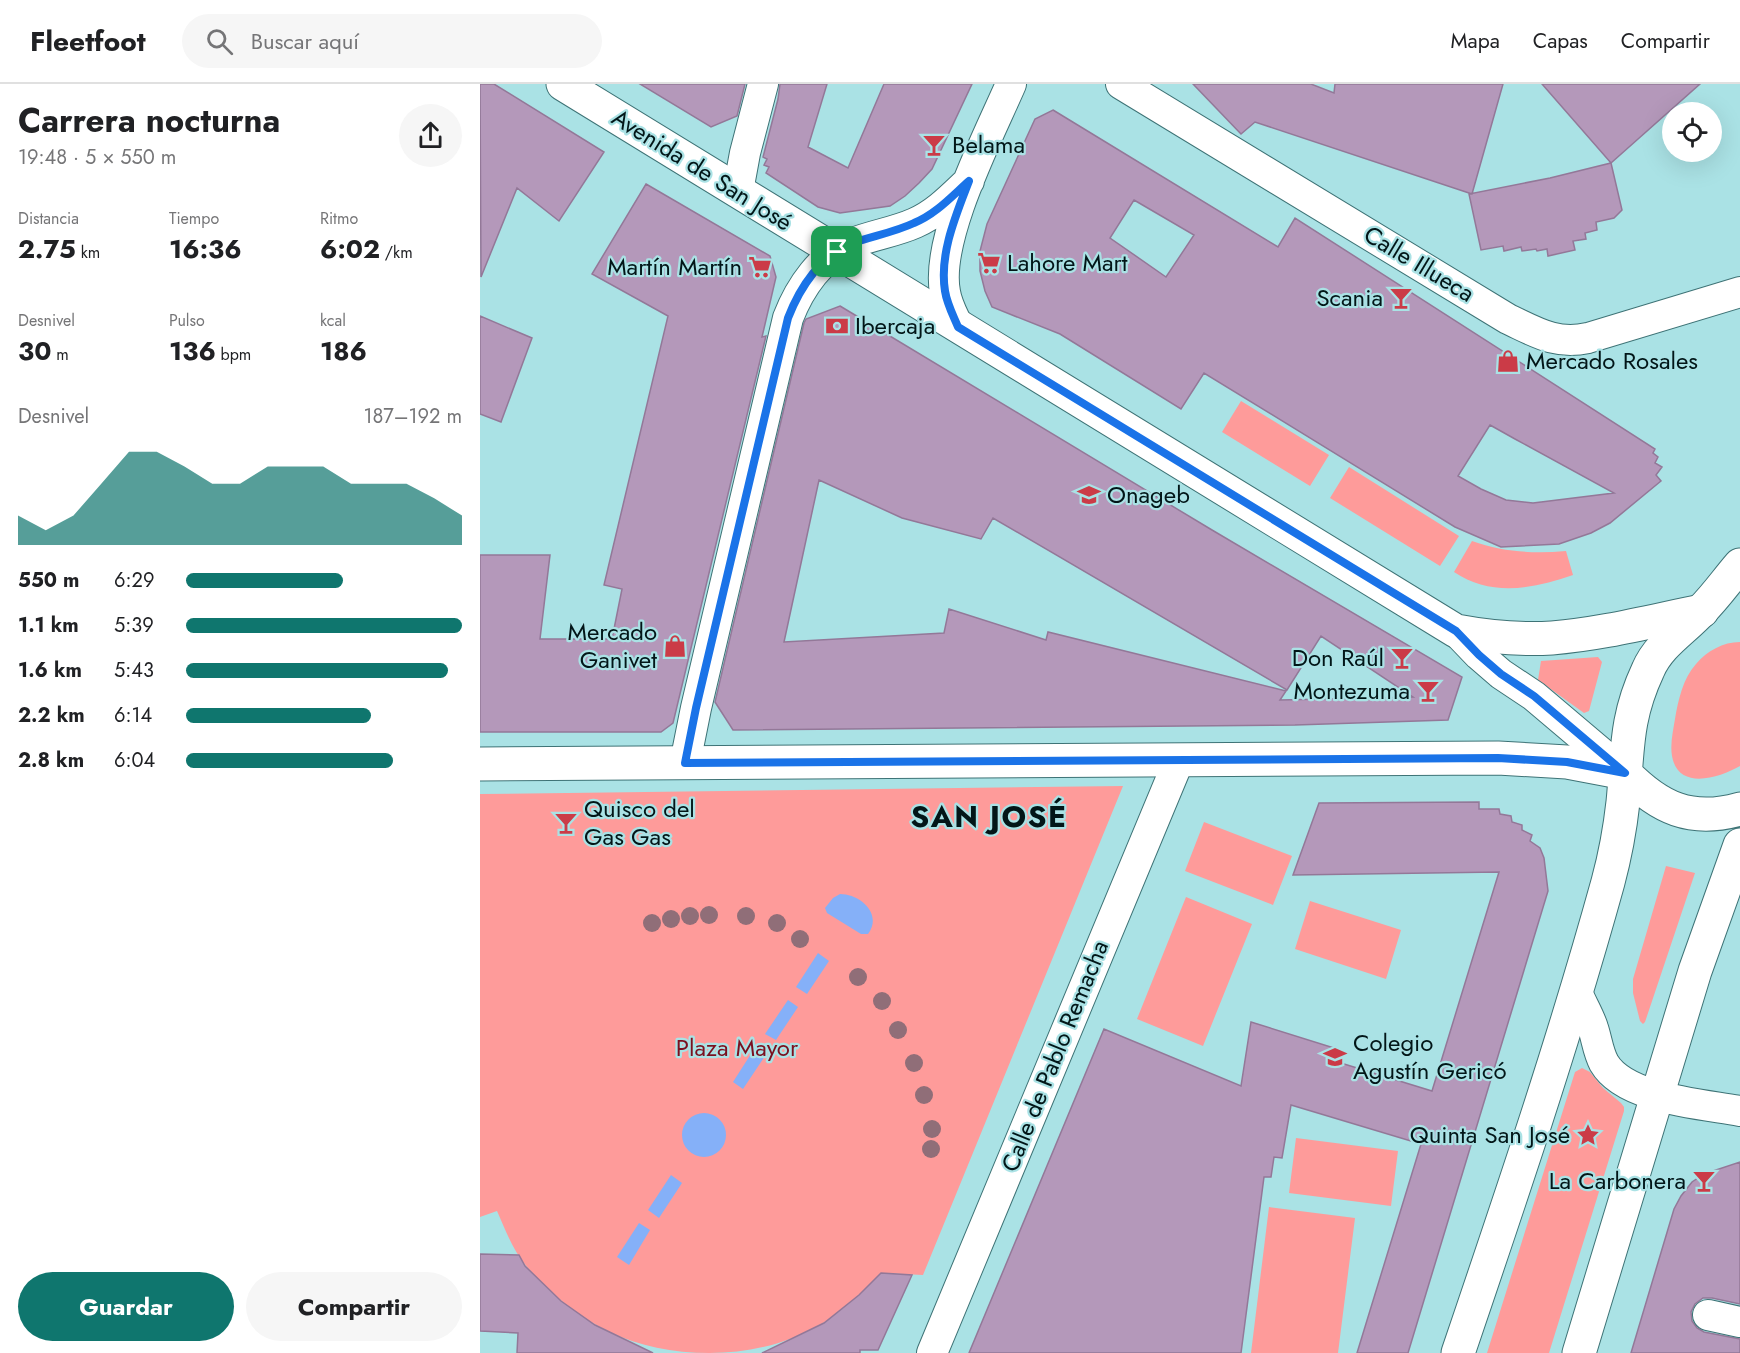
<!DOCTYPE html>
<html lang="es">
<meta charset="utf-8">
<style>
:root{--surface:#fff;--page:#f6f6f6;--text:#202124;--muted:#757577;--line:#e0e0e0;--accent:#0f766e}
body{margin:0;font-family:Jost,sans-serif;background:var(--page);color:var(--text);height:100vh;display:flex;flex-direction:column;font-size:22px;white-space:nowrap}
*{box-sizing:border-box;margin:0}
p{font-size:20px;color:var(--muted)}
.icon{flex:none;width:33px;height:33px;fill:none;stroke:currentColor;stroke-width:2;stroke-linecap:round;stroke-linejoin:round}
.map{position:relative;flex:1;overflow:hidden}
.side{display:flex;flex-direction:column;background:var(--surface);width:480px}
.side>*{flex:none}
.tools{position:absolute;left:1182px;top:18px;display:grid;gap:12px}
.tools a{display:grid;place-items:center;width:60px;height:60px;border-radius:50%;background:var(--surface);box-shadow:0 6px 24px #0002;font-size:30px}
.pin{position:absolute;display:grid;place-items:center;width:51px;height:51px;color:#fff;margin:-26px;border-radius:12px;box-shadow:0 3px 9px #0006}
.round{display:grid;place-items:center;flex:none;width:63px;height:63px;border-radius:32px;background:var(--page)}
.headline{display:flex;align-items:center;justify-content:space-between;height:102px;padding:0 18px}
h1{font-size:33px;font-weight:700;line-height:45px}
.stats{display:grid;grid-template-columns:repeat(3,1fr);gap:9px;height:102px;padding:6px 18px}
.stats div{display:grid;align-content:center}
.stats b{font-size:26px;font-weight:700}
.stats small{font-size:16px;font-weight:400}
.stats p{font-size:16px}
.chart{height:168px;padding:12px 18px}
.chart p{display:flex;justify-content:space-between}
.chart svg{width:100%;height:108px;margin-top:6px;fill:var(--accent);opacity:.7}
.action{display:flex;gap:12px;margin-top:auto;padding:12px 18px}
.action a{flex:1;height:69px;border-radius:36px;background:var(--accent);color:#fff;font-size:24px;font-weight:700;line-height:69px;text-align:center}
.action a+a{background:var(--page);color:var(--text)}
ul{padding:0 18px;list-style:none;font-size:20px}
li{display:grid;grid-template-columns:96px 72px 1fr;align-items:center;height:45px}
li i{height:15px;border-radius:8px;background:var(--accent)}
header{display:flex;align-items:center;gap:36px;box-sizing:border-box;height:84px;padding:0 30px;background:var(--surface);border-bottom:2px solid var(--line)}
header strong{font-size:28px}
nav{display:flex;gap:33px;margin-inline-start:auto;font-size:21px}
.search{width:420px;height:54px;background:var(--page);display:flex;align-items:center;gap:15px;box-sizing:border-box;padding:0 21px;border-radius:33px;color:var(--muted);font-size:22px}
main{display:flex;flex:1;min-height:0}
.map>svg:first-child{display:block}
.green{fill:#fe9b9a}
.water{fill:#85b0f8}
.building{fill:#b498ba;stroke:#937898;stroke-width:1.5;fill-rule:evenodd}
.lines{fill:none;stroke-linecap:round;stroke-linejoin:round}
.street-casing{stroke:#3e7376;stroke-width:32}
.secondary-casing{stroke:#3e7376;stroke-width:35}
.primary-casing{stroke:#3e7376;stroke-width:35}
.street{stroke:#fff;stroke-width:30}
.secondary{stroke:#fff;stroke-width:33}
.primary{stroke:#fff;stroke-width:33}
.tree{fill:#906e78}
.route-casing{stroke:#fff;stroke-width:12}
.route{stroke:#1a73e8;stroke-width:8}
.labels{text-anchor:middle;stroke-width:4.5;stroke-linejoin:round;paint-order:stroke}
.poi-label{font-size:24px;fill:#021618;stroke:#aae2e5;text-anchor:start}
.street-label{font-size:24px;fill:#021618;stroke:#aae2e5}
.park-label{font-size:24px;fill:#7b101f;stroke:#aae2e5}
.district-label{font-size:30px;font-weight:bold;letter-spacing:1.5px;fill:#021618;stroke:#aae2e5}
</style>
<header>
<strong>Fleetfoot</strong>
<div class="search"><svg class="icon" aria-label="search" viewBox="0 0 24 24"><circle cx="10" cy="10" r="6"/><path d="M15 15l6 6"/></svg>Buscar aquí</div>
<nav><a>Mapa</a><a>Capas</a><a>Compartir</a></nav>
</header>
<main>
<section class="side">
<div class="headline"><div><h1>Carrera nocturna</h1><p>19:48 · 5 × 550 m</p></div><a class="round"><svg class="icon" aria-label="share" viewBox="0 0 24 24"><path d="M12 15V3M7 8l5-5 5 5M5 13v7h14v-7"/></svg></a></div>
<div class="stats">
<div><p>Distancia</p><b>2.75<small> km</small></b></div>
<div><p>Tiempo</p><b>16:36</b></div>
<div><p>Ritmo</p><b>6:02<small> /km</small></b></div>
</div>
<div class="stats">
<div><p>Desnivel</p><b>30<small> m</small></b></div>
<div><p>Pulso</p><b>136<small> bpm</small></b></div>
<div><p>kcal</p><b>186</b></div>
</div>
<div class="chart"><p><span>Desnivel</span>187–192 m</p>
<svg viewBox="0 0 160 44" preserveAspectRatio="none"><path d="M0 44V32L10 38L20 32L30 19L40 6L50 6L60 12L70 19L80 19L90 12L100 12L110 12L120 19L130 19L140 19L150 25L160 32V44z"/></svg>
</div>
<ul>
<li><b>550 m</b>6:29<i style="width:57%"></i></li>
<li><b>1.1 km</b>5:39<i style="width:100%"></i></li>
<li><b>1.6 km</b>5:43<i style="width:95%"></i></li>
<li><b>2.2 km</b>6:14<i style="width:67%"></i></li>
<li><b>2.8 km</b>6:04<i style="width:75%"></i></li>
</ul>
<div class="action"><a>Guardar</a><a>Compartir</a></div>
</section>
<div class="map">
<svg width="1260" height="1269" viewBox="0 0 1260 1269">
<rect width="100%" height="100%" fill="#aae2e5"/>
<path class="green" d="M 761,317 L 849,371 L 830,402 L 742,348 Z
M 869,383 L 979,452 L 960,482 L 850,414 Z
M 992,457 C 1023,468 1053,470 1086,467 L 1093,491 C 1053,505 1011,513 974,488 Z
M 1260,558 L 1260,682 C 1239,694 1198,707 1192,672 C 1190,660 1193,647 1195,635 C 1198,617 1203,594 1216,580 C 1227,567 1243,558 1260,558 Z
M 1118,573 L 1122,578 L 1109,627 L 1104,629 L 1058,596 L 1061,577 Z
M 643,702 L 443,1191 L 401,1189 C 384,1207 365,1226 343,1239 C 308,1260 269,1269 230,1269 C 153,1269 97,1240 47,1183 C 33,1167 25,1145 17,1127 L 0,1133 L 0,710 Z
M 724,738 L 812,772 L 793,821 L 705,787 Z
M 1186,782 L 1215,789 L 1165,938 L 1163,940 L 1160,937 L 1153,909 L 1153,895 Z
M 706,813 L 772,840 L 723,962 L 657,935 Z
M 830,817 L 921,846 L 906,895 L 815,865 Z
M 1102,984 L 1110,988 L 1123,1004 L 1141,1019 L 1144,1023 L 1144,1027 L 1069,1269 L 1007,1269 L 1095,988 Z
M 816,1054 L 918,1067 L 911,1122 L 809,1109 Z
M 789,1123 L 875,1134 L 858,1269 L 771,1269 Z"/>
<path class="water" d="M 360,810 C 380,810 403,830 388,850 L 381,850 L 347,829 L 345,824 L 353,814 Z
M 338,869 L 349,877 L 327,910 L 316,903 Z
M 308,916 L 318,923 L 296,956 L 285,950 Z
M 276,962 L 287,969 L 263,1005 L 253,998 Z
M202 1051a22 22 0 1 1 44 0a22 22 0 1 1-44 0Z
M 191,1091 L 202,1099 L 179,1134 L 168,1126 Z
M 159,1139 L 170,1146 L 149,1181 L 137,1173 Z"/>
<path class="building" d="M 0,0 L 14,0 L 124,68 L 79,137 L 37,104 L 1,193 Z
M 160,0 L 265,0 L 257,32 L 231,43 Z
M 300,0 L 347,0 L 328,63 L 368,84 L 404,0 L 492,0 L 452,85 L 439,99 L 425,112 L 410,122 L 360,129 L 338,123 L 286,89 L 289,83 L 284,81 L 287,75 L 283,73 L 298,15 Z
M 713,0 L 831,0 L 854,9 L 855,0 L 1023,0 L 992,110 L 775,38 L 761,50 Z
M 1062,0 L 1220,0 L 1131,79 Z
M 573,26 L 798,163 L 815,134 L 1175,365 L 1173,369 L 1178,373 L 1175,379 L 1182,383 L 1176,391 L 1181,397 L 1130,439 L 1111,449 L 1079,460 L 1021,463 L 975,443 L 724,289 L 701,325 L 580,250 L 512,223 L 505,207 L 500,187 L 500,167 L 507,140 L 555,35 ZM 654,116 L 714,151 L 686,193 L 630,154 ZM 1010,341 L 1035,355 L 1134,409 L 1053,419 L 1026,416 L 1001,405 L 978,392 Z
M 1131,79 L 1142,126 L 1134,134 L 1116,138 L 1117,146 L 1105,149 L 1106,155 L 1093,157 L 1095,166 L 1068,172 L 1067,165 L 1057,167 L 1056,165 L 1042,167 L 1041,163 L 1024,167 L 1023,162 L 1001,166 L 989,110 L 1070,94 Z
M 166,100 L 290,172 L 296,193 L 282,253 L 286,252 L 193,639 L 181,648 L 0,648 L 0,471 L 70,471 L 60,555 L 132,555 L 142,505 L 124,501 L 188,232 L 112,190 Z
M 360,222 L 732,446 L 982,593 L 968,636 L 815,641 L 253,646 L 235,618 L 324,239 L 326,235 ZM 339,396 L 422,434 L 501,455 L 513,434 L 807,606 L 841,552 L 933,613 L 800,616 L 806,607 L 568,548 L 566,556 L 469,525 L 464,549 L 304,558 Z
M 0,232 L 52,254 L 21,338 L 0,330 Z
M 999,718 L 999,725 L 1019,725 L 1020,730 L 1031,732 L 1032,738 L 1042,741 L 1042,746 L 1052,751 L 1050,757 L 1060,764 L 1064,774 L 1068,807 L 928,1269 L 877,1269 L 941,1060 L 811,1021 L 802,1074 L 794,1073 L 791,1093 L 784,1093 L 761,1269 L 489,1269 L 624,945 L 761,1002 L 771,938 L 854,964 L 851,976 L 952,1007 L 1019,788 L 813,791 L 839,719 Z
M 1260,1078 L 1260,1220 L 1232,1214 L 1223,1214 L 1215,1220 L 1211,1228 L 1212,1237 L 1217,1244 L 1224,1248 L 1260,1255 L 1260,1269 L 1151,1269 L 1194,1125 L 1201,1112 L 1212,1098 L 1224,1090 Z
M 0,1170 L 39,1171 L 45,1182 L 81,1217 L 115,1241 L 173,1269 L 37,1269 L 38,1249 L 0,1247 Z
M 401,1189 L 432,1191 L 398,1266 L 380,1266 L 380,1269 L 282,1269 L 344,1239 L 379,1211 Z"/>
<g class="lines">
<g class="street-casing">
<path id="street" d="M 641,0 L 1028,235 C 1056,248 1075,261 1108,254 L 1260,208
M 258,107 L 265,69 L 283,0
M 478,242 C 473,231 467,221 465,208 C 455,154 509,51 531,0
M 976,547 L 999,571 L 1021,590 L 1054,612 L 1145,689
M 205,679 L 216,624 L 308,234 C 320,203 341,172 373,159 C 393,151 415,148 435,139 C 456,130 472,113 489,97
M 1096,906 C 1101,919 1109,931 1113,944 C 1117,956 1118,968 1124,979 C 1145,1015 1222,1020 1260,1027
M 1228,1231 L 1260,1238
M 452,1269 L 699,676"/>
</g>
<g class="secondary-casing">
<path id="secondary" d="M 83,0 L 976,547 C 1008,553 1039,556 1072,554 C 1122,550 1172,537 1222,527
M 0,680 L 1018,674 L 1087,678 L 1145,689"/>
</g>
<g class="primary-casing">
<path id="primary" d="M 1145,689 C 1179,724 1211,739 1260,725
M 978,1269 C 1031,1113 1084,957 1128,798 C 1135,772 1140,745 1143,718 C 1148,667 1145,635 1168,586 C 1179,560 1204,546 1222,526 C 1236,512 1247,496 1260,481
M 1099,1269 L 1215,887 L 1260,761"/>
</g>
<use href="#street" class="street"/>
<use href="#secondary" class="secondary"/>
<use href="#primary" class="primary"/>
</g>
<g class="tree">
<circle cx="229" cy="831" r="9"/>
<circle cx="210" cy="832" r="9"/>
<circle cx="266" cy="832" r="9"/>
<circle cx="191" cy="835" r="9"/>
<circle cx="172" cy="839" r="9"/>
<circle cx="297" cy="839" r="9"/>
<circle cx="320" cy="855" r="9"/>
<circle cx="378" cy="893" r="9"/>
<circle cx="402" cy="917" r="9"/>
<circle cx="418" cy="946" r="9"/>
<circle cx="434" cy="979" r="9"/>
<circle cx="444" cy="1011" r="9"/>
<circle cx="452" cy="1045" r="9"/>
<circle cx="451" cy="1065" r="9"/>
</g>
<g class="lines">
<g class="route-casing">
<path id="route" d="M 489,97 C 476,131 459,170 465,207 C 467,220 473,231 478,243 L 976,547 L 999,571 L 1021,590 L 1054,612 L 1145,689 L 1087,678 L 1018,674 L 205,679 L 216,624 L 308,234 C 320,203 341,171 373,159 C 393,152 415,148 434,139 C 456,130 472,112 489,97 Z"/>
</g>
<use href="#route" class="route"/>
</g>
<defs>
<g id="bar-bare" transform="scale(1.8)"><path d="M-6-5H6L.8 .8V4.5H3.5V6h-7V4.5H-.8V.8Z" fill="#cb3b47" stroke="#aae2e5" stroke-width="2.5" paint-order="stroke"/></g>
<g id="supermarket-bare" transform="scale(1.8)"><path d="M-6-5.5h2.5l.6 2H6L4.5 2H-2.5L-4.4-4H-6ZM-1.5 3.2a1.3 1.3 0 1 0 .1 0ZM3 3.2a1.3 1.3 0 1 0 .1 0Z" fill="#cb3b47" stroke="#aae2e5" stroke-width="2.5" paint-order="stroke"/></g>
<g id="bank-bare" transform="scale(1.8)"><path d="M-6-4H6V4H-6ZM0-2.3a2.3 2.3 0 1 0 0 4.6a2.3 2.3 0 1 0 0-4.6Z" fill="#cb3b47" stroke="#aae2e5" stroke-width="2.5" paint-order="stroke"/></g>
<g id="shop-bare" transform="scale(1.8)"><path d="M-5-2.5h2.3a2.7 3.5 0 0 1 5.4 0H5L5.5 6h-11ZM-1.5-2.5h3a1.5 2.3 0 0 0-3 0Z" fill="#cb3b47" stroke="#aae2e5" stroke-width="2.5" paint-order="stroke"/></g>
<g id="school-bare" transform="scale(1.8)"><path d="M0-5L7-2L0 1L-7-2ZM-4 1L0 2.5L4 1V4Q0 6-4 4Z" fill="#cb3b47" stroke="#aae2e5" stroke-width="2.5" paint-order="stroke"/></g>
<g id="sight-bare" transform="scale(1.8)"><path d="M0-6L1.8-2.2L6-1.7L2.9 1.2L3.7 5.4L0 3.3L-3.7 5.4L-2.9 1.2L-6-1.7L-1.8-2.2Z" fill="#cb3b47" stroke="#aae2e5" stroke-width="2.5" paint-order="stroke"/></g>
</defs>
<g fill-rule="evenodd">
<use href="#bar-bare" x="454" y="61"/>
<use href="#supermarket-bare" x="509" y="179"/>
<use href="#supermarket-bare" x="280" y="183"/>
<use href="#bar-bare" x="921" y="214"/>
<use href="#bank-bare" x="357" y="242"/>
<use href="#shop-bare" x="1028" y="277"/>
<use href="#school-bare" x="609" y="411"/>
<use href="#shop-bare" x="195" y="562"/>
<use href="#bar-bare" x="922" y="574"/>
<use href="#bar-bare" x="948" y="607"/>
<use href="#bar-bare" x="86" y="739"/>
<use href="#school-bare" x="855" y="973"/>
<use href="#sight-bare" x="1108" y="1051"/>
<use href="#bar-bare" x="1224" y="1097"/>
</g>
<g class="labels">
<g class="poi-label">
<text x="472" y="69">Belama</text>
<text x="527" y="187">Lahore Mart</text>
<text x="262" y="191" text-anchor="end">Martín Martín</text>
<text x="903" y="222" text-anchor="end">Scania</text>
<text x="375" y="250">Ibercaja</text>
<text x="1046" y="285">Mercado Rosales</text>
<text x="627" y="419">Onageb</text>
<text x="177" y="556" text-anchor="end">Mercado<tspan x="177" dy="28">Ganivet</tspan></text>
<text x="904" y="582" text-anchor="end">Don Raúl</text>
<text x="930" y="615" text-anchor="end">Montezuma</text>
<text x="104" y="733">Quisco del<tspan x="104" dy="28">Gas Gas</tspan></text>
<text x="873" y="967">Colegio<tspan x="873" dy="28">Agustín Gericó</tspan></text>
<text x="1090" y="1059" text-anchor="end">Quinta San José</text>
<text x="1206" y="1105" text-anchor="end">La Carbonera</text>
</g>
<g class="street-label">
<text transform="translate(222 86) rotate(32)" y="8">Avenida de San José</text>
<text transform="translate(939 180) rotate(31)" y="8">Calle Illueca</text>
<text transform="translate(575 972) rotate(-68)" y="8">Calle de Pablo Remacha</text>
</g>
<g class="park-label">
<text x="257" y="972">Plaza Mayor</text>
</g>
<g class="district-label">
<text x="509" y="743">SAN JOSÉ</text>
</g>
</g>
</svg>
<div class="tools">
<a><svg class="icon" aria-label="locate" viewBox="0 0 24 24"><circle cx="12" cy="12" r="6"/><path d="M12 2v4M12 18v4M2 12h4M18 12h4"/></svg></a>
</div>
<div class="pin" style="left:357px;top:168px;background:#1e9e55"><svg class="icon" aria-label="arrive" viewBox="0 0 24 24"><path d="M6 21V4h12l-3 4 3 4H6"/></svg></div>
</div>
</main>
